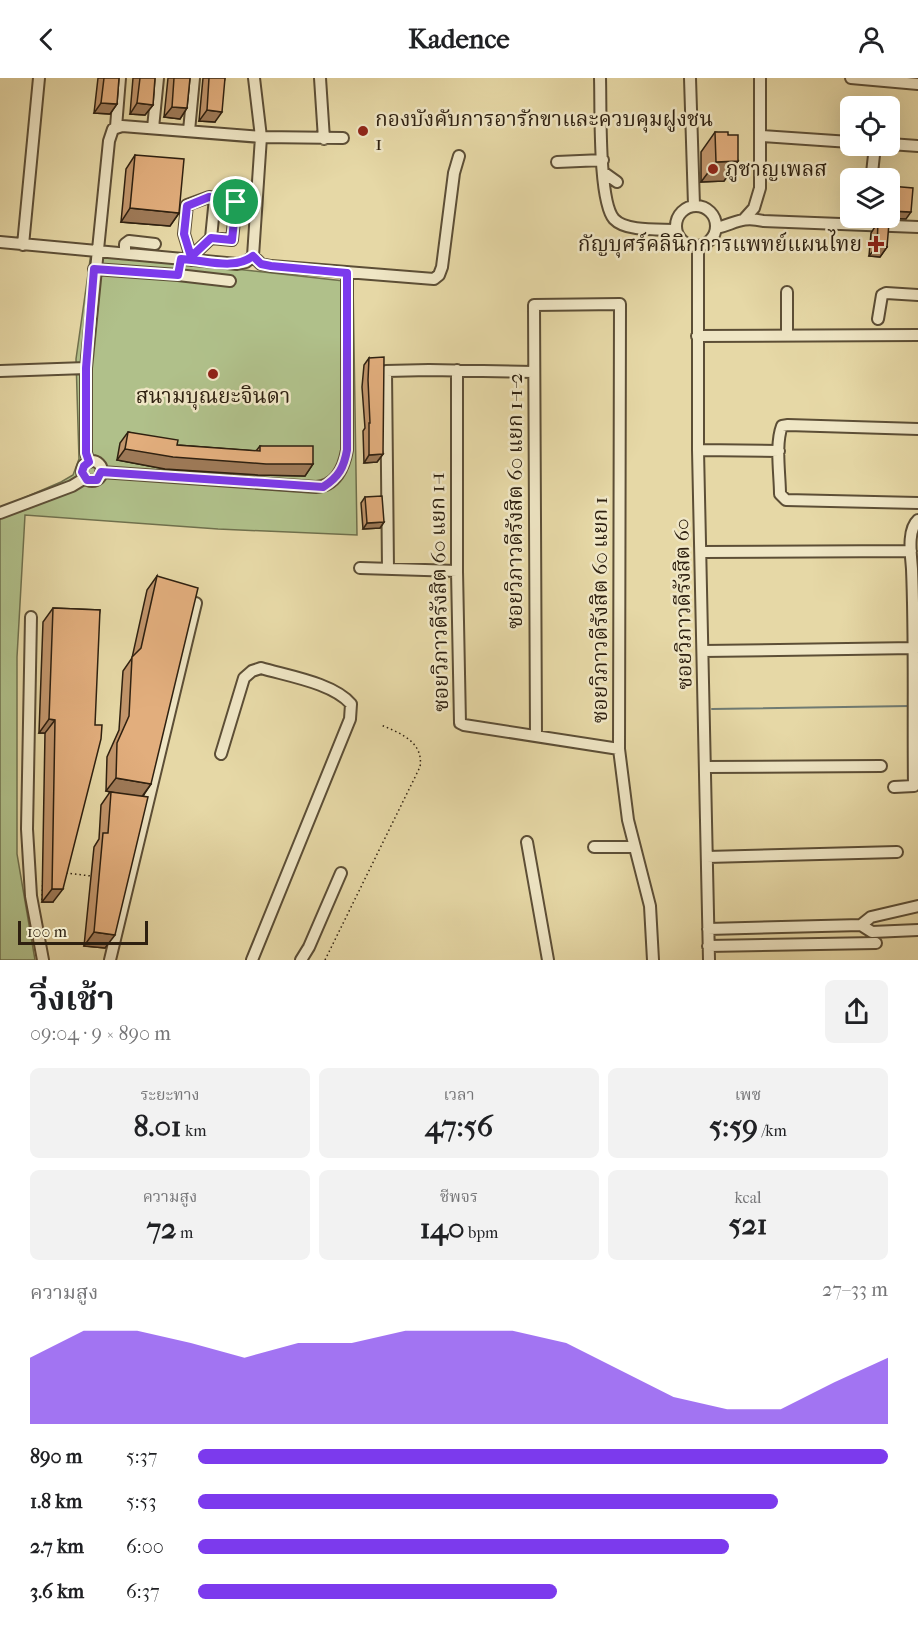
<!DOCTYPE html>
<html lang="th">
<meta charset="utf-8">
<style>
:root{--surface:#fff;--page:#f2f2f2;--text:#202124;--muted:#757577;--accent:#7c3aed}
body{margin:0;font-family:"IM FELL French Canon","Noto Serif Thai",serif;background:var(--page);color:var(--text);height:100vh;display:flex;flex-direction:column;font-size:22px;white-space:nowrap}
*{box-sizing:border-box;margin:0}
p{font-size:20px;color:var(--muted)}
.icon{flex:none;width:33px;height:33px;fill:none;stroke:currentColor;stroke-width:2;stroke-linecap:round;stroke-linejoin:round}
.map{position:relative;height:882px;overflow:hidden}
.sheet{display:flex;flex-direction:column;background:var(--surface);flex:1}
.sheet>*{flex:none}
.fabs{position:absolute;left:840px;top:18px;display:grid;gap:12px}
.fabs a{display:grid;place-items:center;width:60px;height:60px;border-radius:9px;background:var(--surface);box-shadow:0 6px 24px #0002;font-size:30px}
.scale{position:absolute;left:18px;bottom:15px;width:130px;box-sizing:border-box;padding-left:6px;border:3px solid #2e2010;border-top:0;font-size:16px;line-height:21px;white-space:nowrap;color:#2e2010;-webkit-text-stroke:4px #efe6c5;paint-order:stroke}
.pin{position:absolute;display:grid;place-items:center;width:51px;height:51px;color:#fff;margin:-26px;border:3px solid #fff;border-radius:50%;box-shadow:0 2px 6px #0007}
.round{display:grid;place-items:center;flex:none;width:63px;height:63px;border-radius:9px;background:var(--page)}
.summary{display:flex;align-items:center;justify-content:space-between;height:102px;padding:0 30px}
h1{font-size:33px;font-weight:700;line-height:45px}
.metrics{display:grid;grid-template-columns:repeat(3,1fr);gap:9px;height:102px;padding:6px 30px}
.metrics div{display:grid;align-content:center;border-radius:9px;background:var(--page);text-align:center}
.metrics b{font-size:30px;font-weight:700}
.metrics small{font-size:16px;font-weight:400}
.metrics p{font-size:16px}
.chart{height:168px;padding:12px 30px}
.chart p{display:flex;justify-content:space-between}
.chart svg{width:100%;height:108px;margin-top:6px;fill:var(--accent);opacity:.7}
ul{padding:0 30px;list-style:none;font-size:20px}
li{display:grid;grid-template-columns:96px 72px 1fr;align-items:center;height:45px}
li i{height:15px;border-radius:8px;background:var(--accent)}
header{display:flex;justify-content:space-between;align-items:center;height:78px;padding:0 30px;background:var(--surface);font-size:27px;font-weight:700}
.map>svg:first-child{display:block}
.green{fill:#b0c08a;stroke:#6f704d;stroke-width:1.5}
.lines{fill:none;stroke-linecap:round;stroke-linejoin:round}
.stream{stroke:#707b72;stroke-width:2}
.minor-casing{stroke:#5c4e36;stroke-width:14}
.path{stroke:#2e2010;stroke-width:1.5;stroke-dasharray:1.5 3;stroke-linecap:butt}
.minor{stroke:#efe6c5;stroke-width:10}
.wall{fill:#c2966c;stroke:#2e2010;stroke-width:1.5}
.shaded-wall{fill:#9e7a58;stroke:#2e2010;stroke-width:1.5}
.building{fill:#e2ae7d;stroke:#2e2010;stroke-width:1.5}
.route-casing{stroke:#fff;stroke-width:12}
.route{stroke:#7c3aed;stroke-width:8}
.poi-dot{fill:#8f2418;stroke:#efe6c5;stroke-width:2}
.labels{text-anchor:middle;stroke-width:5;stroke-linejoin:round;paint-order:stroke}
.poi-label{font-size:21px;fill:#2e2010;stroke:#efe6c5;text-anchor:start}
.street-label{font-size:21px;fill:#2e2010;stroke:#efe6c5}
</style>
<header><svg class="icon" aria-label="back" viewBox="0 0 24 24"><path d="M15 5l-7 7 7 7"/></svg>Kadence<svg class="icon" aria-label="person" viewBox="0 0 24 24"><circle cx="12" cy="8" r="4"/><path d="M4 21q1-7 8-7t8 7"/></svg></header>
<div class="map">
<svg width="918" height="882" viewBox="0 0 918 882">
<rect width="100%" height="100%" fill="#e6d8a6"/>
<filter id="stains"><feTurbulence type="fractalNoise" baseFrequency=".00333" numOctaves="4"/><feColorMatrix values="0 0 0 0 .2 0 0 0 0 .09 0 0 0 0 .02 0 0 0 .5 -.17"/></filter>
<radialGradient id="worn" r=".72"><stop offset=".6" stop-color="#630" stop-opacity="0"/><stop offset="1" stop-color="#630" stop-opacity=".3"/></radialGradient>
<path class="green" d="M 91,175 L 353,204 L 357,457 L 218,451 L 25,437 L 17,579 L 17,776 L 35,882 L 0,882 L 0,430 L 61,404 L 73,397 L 79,381 L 76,281 Z"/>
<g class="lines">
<path class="stream" d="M 712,631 L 910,628"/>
<g class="minor-casing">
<path id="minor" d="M 320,0 L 324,61
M 600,0 C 601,27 598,123 614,141 C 626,154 660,151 676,152
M 690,0 L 694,127
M 851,0 L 918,6
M 116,49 L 120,0
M 153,50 L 158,0
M 189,53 L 194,0
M 761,58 L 850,64
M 890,66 L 918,68
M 557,84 L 603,82
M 603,94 L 617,104
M 872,95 L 875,68
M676 148a20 20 0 1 1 40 0a20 20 0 1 1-40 0Z
M 745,140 L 754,130 L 760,110 L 760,0
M 717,150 C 736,145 742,138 763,143 L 918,149
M 211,160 L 215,120
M 0,164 L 237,186 L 246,184 L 253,178
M 23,167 L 39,0
M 698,168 L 698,372 L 709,882
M 125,175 L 125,166 L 129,163 L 155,166
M 192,178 L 211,160 L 232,162 L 236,124 L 209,119 L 187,127 L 184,156 L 192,182
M 253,178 L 261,186 L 271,188 L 434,201 L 439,197 L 442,189 L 454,95 L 459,78
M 253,178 L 261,59 L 254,0
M 94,191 L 178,197 L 230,203
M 787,214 L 787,256
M 878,241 L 882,217 L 886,215 L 918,217
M 697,258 L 918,257
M 457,292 L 457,493 L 460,645 L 464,647 L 619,671
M 0,293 L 86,290
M 918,351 L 788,347 L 782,348 C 775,366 780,397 780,416 L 786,422 L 918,425
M 698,372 L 779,373
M82 393a10 10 0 1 1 20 0a10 10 0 1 1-20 0Z
M 89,384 L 86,375 L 86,290 L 109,63 L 113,51 L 122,48 L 261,59 L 343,60
M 101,394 L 316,409 C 336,408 344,389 347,372 L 347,195
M 0,435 L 72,408 L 85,400
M 701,474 L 911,473
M 360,490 L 457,493
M 388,491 L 386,293 L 429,292 L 533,294
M 31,539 L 27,751 L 31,818 L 43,882
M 703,573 L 915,570
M 536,658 L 534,227 L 620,226 L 619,671 L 628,742 L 650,828 L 653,882
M 221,676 L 244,600 L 252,593 L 261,590 C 288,598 333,605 351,626 L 350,641 L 252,882
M 705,689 L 881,688
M 894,709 L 914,708 C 913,636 915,563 912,491 C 911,477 907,452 918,442
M 527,764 L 548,882
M 594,769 L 635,769
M 707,779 L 897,774
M 861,847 L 871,839 L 918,828
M 708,851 L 861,847 L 872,854 L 918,852
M 708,868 L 876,865
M 110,882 L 196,525
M 301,882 L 309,869 L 341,795"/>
</g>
<path class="path" d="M 66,795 L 91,798
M 42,822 L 43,794
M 325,882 L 420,689 C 424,664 400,655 381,647"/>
<use href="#minor" class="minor"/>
</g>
<path class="wall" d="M 98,0 L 119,0 L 117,26 L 110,36 L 94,35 Z
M 133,0 L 155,0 L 153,27 L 145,37 L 130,36 Z
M 168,0 L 190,0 L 187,30 L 180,41 L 164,39 Z
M 203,0 L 225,0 L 215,44 L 199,43 Z
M 715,54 L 728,57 L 738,83 L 724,103 L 701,104 L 701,74 Z
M 135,77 L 179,135 L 170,148 L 121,144 L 126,91 Z
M 878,144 L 887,169 L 880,179 L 869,178 L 871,155 Z
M 369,280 L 383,376 L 377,384 L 364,385 L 363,353 L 365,350 L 362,309 L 364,287 Z
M 128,354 L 177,367 L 256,373 L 260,368 L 313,386 L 305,398 L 258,397 L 165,391 L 117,382 L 120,365 Z
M 365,419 L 384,444 L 380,450 L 363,451 L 361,425 Z
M 157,498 L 151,706 L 143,718 L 105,870 L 84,868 L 94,769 L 99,761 L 101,727 L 110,714 L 106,713 L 107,679 L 119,652 L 123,593 L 132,580 L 147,512 Z
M 53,530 L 100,532 L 53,824 L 42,824 L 45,655 L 39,655 L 43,544 Z"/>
<path class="shaded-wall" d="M 101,25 L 117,26 L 110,36 L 94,35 Z
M 137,25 L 153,27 L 145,37 L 130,36 Z
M 172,29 L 187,30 L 180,41 L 164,39 Z
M 207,32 L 222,34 L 215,44 L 199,43 Z
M 738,83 L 724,103 L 701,104 L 716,84 Z
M 130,130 L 179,135 L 170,148 L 121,144 Z
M 890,133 L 911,134 L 906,141 L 882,140 L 890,140 Z
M 877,168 L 887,169 L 880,179 L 869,178 Z
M 125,371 L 313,386 L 305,398 L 258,397 L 165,391 L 117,382 Z
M 383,376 L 377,384 L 364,385 L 369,377 Z
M 384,444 L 380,450 L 363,451 L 367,445 Z
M 49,641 L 55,642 L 45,655 L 39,655 Z
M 116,700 L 151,706 L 141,720 L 106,713 Z
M 52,811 L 63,811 L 53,824 L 42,824 Z
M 94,854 L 115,857 L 105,870 L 84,868 Z"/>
<path class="building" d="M 104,0 L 119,0 L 117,26 L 101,25 Z
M 140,0 L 155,0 L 153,27 L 137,25 Z
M 174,0 L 190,0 L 187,30 L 172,29 Z
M 209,0 L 225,0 L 222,34 L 207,32 Z
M 715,54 L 728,54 L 728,57 L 738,57 L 738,83 L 716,84 Z
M 135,77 L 184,81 L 179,135 L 130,130 Z
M 890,108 L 913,110 L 911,134 L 890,133 Z
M 878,144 L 889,145 L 887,169 L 877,168 Z
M 384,279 L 383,376 L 369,377 L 369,345 L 370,345 L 368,302 L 369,280 Z
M 128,354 L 178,362 L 177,367 L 260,373 L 260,368 L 313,368 L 313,386 L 266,386 L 173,379 L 125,371 Z
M 382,418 L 384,444 L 367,445 L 365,419 Z
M 157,498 L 198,510 L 151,706 L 116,700 L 117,665 L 129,638 L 132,579 L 141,570 Z
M 53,530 L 100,532 L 95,647 L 102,647 L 101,661 L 63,811 L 52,811 L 55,642 L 49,641 Z
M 111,714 L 148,719 L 115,857 L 94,854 L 103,755 L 108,755 Z"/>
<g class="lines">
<g class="route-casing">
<path id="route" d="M 236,124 L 232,162 L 211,160 L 192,178 L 192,182 L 181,181 L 178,197 L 94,191 L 86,290 L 86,375 L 89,384 L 84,388 L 82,394 L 87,402 L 97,402 L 101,394 L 323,409 C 339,399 344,389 347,372 L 347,195 L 271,188 L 261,186 L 253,178 C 236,191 212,184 192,182 L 184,156 L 187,128 L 209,119 L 236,124"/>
</g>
<use href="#route" class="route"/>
</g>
<g class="poi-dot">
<circle cx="363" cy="53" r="6"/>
<circle cx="713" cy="91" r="6"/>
<path d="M873 157h6v6h6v6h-6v6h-6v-6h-6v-6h6z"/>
<circle cx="213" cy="296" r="6"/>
</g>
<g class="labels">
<g class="poi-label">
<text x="375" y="48">กองบังคับการอารักขาและควบคุมฝูงชน<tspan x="375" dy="24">1</tspan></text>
<text x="725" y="98">ภูชาญเพลส</text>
<text x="862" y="173" text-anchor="end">กัญบุศร์คลินิกการแพทย์แผนไทย</text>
<text x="213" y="325" text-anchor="middle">สนามบุณยะจินดา</text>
</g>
<g class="street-label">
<text transform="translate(515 423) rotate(-90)" y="7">ซอยวิภาวดีรังสิต 60 แยก 1-1-2</text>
<text transform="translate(439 514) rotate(-91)" y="7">ซอยวิภาวดีรังสิต 60 แยก 1-1</text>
<text transform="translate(683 526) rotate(-91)" y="7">ซอยวิภาวดีรังสิต 60</text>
<text transform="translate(600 532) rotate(-90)" y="7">ซอยวิภาวดีรังสิต 60 แยก 1</text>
</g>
</g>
<rect width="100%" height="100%" filter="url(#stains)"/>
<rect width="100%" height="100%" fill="url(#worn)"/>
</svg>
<div class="fabs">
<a><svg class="icon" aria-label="locate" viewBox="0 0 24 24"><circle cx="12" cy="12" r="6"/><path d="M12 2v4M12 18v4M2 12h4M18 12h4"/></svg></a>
<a><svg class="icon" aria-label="layers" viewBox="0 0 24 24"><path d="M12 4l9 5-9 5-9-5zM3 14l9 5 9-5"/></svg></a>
</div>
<div class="scale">100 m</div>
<div class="pin" style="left:236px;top:124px;background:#1e9e55"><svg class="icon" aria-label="arrive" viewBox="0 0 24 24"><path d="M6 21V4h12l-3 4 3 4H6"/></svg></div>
</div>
<section class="sheet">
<div class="summary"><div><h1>วิ่งเช้า</h1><p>09:04 · 9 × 890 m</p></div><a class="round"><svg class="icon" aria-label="share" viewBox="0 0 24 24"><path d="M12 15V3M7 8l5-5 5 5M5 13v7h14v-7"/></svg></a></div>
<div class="metrics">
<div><p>ระยะทาง</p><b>8.01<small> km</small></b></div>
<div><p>เวลา</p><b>47:56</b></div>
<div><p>เพซ</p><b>5:59<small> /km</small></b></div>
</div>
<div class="metrics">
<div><p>ความสูง</p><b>72<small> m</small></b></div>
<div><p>ชีพจร</p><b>140<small> bpm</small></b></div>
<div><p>kcal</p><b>521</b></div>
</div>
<div class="chart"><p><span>ความสูง</span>27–33 m</p>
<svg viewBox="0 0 160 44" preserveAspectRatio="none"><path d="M0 44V17L10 6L20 6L30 11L40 17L50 11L60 11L70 6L80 6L90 6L100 11L110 22L120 33L130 38L140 38L150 27L160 17V44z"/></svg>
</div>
<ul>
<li><b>890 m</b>5:37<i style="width:100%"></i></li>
<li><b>1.8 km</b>5:53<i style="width:84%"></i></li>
<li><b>2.7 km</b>6:00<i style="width:77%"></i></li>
<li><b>3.6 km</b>6:37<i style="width:52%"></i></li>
</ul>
</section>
